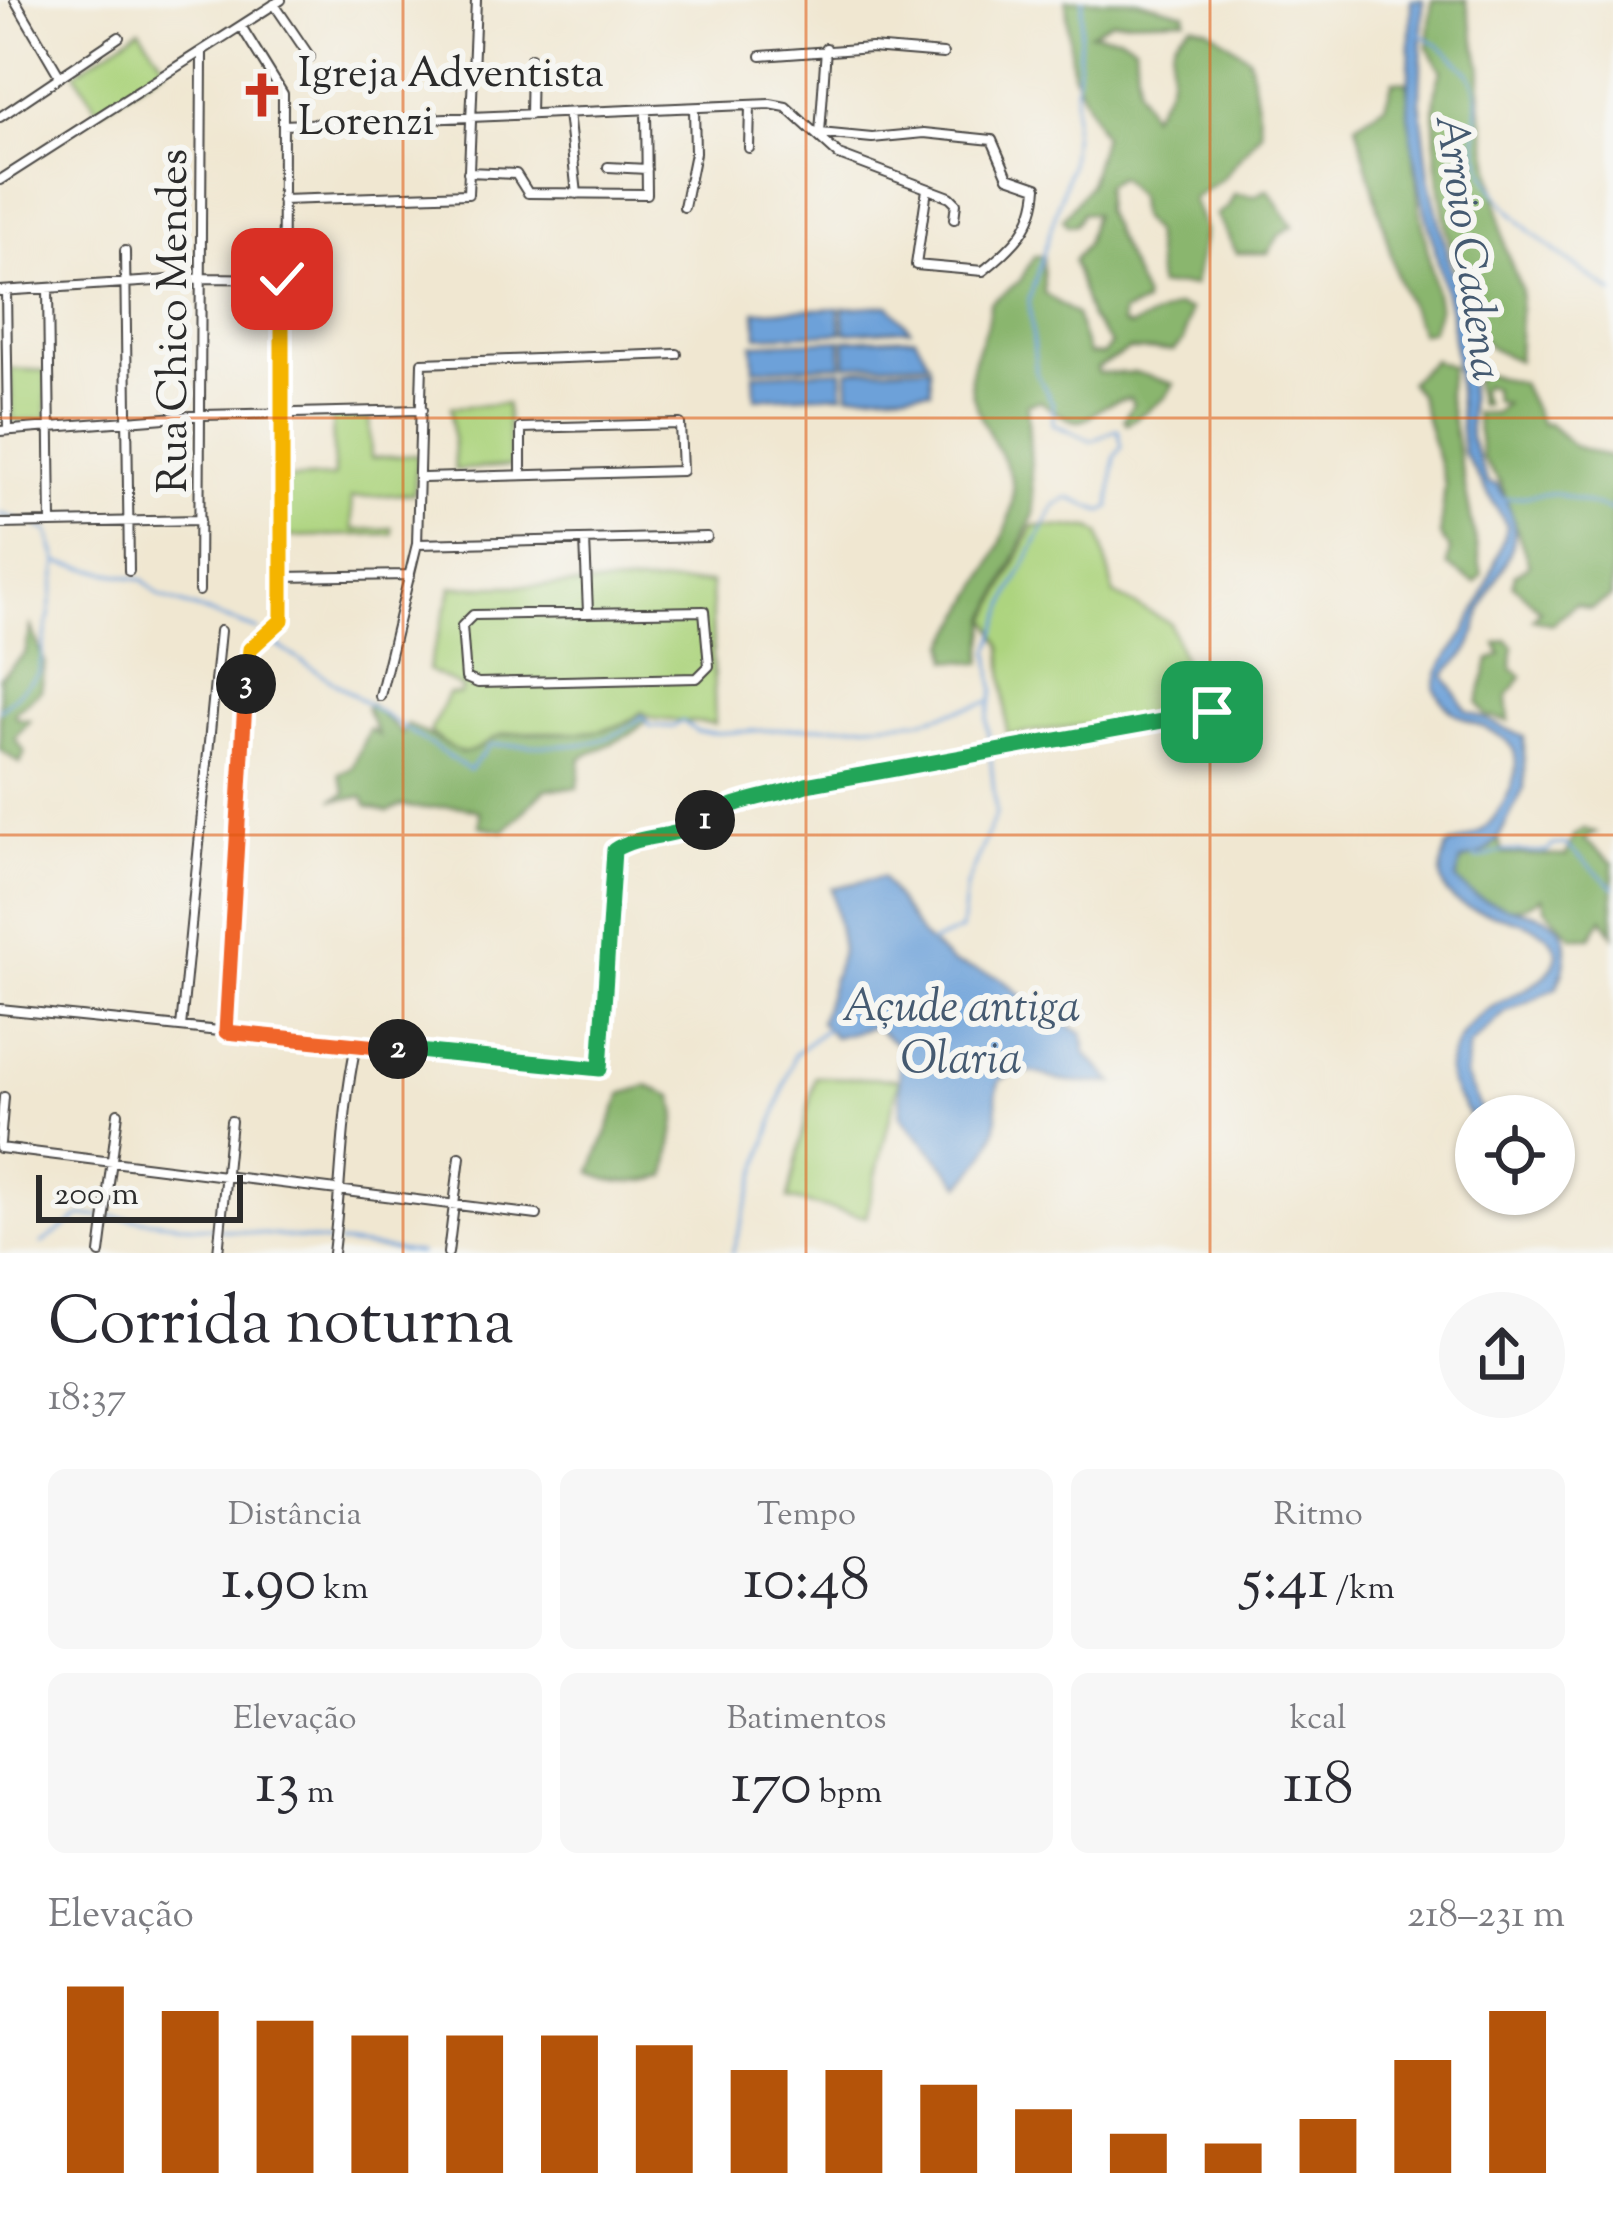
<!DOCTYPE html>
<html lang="pt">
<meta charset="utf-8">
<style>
:root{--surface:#fff;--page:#f7f7f7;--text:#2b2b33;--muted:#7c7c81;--accent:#b45309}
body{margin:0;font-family:"Sorts Mill Goudy",serif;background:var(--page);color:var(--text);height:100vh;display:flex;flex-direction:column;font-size:45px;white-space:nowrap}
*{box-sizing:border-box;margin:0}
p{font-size:39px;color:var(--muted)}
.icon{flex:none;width:66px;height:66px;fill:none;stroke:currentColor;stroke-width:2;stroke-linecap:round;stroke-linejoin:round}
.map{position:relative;height:1253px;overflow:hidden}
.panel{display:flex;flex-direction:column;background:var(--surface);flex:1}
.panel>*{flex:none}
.controls{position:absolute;left:1455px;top:1095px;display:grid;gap:24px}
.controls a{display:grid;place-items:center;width:120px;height:120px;border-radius:50%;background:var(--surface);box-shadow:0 3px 9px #0004;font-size:60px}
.scale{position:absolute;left:36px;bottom:30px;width:207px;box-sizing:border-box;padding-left:12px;border:6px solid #2b2b2b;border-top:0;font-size:33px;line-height:42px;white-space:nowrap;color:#2b2b2b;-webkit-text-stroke:9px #f6f6f2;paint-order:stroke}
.pin{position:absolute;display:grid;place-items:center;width:102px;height:102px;color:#fff;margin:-51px;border-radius:24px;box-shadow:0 6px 18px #0006}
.km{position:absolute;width:60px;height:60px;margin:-30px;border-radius:50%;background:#222;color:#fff;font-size:33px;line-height:60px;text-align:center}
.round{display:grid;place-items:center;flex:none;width:126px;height:126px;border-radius:63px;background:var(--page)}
.headline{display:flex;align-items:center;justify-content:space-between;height:204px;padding:0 48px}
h1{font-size:66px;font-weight:600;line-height:90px}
.stats{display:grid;grid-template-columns:repeat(3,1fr);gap:18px;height:204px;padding:12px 48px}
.stats div{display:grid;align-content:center;border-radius:18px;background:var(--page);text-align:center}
.stats b{font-size:60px;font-weight:600}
.stats small{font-size:33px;font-weight:400}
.stats p{font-size:33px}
.chart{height:336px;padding:24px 48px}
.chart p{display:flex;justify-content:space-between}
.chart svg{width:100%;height:216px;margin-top:12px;stroke:var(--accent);stroke-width:6}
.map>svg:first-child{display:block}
.green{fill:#add47f;stroke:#6c8055;stroke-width:3}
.forest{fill:#8ab66e;stroke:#5a704c;stroke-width:3}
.water{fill:#6da1d9;stroke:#4c6682;stroke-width:3}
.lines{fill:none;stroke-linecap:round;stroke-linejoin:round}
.stream{stroke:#6da1d9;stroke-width:3}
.street-casing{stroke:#494744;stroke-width:12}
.street{stroke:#fff;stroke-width:8}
.split-1-casing{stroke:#fff;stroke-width:24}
.split-2-casing{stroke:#fff;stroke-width:24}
.split-3-casing{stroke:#fff;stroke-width:24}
.split-4-casing{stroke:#fff;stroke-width:24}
.split-1{stroke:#22a559;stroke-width:15}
.split-2{stroke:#22a559;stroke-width:15}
.split-3{stroke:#f0652b;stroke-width:15}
.split-4{stroke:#f5b400;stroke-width:15}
.grid{fill:none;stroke:#df570e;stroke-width:3;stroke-opacity:0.55}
.labels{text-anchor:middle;stroke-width:12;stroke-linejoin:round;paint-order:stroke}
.poi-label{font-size:42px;fill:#2b2b2b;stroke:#f6f6f2;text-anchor:start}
.street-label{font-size:42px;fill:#2b2b2b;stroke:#f6f6f2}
.water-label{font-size:45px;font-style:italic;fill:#455a71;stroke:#f6f6f2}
</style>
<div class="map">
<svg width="1613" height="1253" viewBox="0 0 1613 1253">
<rect width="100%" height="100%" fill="#f6f6f2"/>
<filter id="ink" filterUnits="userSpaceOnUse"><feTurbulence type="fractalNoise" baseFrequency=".00833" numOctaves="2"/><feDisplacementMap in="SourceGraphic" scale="24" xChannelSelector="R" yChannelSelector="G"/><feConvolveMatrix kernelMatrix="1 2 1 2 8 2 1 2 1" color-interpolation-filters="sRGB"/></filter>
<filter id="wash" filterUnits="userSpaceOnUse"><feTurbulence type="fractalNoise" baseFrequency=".004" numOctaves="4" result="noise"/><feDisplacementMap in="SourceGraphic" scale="48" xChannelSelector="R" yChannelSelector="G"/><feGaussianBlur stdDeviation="2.7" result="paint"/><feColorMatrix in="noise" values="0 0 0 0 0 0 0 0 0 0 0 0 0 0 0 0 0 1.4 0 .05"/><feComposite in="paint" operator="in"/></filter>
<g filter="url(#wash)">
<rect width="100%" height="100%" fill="#f0e7d1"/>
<path class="green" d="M 140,29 L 166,67 L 99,111 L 75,73 Z
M 10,369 L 46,371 L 47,419 L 13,421 Z
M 506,404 L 511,466 L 455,470 L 451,407 Z
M 369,415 L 371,458 L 417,455 L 414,493 L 351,498 L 353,530 L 392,528 L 392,534 L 284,537 L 285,479 L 334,477 L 332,416 Z
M 1033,526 L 1091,528 L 1100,534 L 1114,594 L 1170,623 C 1180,652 1199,686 1176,714 L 1007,735 L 1002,647 L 989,619 Z
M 711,583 L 715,724 L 655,719 L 642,712 C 604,745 551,726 504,734 C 489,737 477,756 462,753 C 450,751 439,739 430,732 L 448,694 L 460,694 L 463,688 L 428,670 L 452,587 Z
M 815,1077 L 899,1079 L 866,1217 L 788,1199 Z"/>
<path class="forest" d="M 1066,0 L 1136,0 L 1185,13 L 1186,19 L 1112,21 L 1091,33 L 1120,36 L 1135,45 L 1138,88 L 1150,115 C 1154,109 1168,90 1169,83 C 1175,57 1162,42 1193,24 L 1210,29 L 1249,57 L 1261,131 L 1223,178 L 1192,199 L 1205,231 L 1194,285 L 1158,286 L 1153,232 L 1139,217 L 1137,196 L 1119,177 L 1105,185 L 1104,211 L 1144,297 L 1144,304 L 1122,313 L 1122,324 L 1130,327 L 1177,306 L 1190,310 L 1184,340 L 1173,351 L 1129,350 L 1097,368 L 1098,373 L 1138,373 L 1174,384 L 1165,398 L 1127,424 L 1124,419 L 1133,404 L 1130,398 C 1078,405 1099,444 1040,401 L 1027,404 L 1034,514 L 988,619 L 982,663 L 949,660 L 947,644 C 968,604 1027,518 1010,475 C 999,446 972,412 971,382 C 969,356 990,333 990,303 L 1020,281 L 1034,256 L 1043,256 L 1044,293 L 1076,315 L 1088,354 L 1103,355 L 1111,344 L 1090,318 L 1073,261 L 1086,244 L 1094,214 L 1082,213 L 1075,225 L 1067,225 L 1063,219 L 1089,185 L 1103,136 L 1072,72 Z
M 1432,0 L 1466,0 L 1481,68 L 1480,104 L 1505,248 L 1521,289 L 1518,361 C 1502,353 1492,353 1481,336 C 1454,295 1418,113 1442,71 L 1428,48 Z
M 1393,81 L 1407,82 L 1419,206 L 1439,309 L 1431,331 L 1421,333 L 1397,277 L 1356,124 L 1385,105 Z
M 1268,189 L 1293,226 L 1280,234 L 1268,253 L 1237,253 L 1216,215 L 1228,207 L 1234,194 L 1255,196 Z
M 1433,360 L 1451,366 L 1447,393 L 1482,575 L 1475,583 L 1447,565 L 1450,549 L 1440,536 L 1445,484 L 1419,395 L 1409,382 Z
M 1481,373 L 1521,383 L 1541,424 L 1548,424 L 1574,446 L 1613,458 L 1611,597 L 1590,609 L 1575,604 L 1552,624 L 1533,619 L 1540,610 L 1513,585 L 1515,574 L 1529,565 L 1501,484 L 1482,458 L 1475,413 L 1494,413 L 1505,404 L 1494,401 L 1493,388 L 1484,385 L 1480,393 L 1485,404 L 1479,405 L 1474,381 Z
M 31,627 L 45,663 L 41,690 L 15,712 L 16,718 L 30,720 L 15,738 L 25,752 L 20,763 L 0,750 L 0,677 L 25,654 Z
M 1507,640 L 1513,647 L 1512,669 L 1522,676 L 1507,697 L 1509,721 L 1486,716 L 1478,703 L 1489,660 L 1501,655 L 1496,644 Z
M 370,704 L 402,734 L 407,724 L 462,753 C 479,753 488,737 504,735 C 551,728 605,744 642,712 L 647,720 L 631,734 L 581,758 L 578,788 L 546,789 L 504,831 L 480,826 L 480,812 C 454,799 428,814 402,805 L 388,812 L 367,806 L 363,797 L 332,800 L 346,793 L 339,774 L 352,768 L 369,729 L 378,735 L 366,708 Z
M 1584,829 L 1596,833 L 1584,840 L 1613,863 L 1613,935 L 1603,918 L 1591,937 L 1572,937 L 1545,908 L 1542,897 C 1515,918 1477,907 1456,879 L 1461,861 L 1484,853 L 1498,839 L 1503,854 L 1566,856 L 1573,836 Z
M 647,1086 L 673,1096 L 677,1115 L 667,1176 C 644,1183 612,1186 591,1172 L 622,1094 Z"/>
<path class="water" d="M 1411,0 L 1423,0 L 1420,101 L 1429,177 L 1468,344 L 1470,438 L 1488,483 L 1497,485 C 1533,540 1505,556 1484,604 C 1477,619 1477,635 1469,649 C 1463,660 1451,664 1445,676 L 1466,710 L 1524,737 L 1524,788 L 1498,839 L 1484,853 L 1461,861 L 1456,879 C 1495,931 1597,885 1557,988 L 1506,1012 L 1469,1046 L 1465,1076 L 1484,1116 L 1476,1116 L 1476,1126 C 1467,1109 1454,1098 1449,1077 C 1446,1065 1452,1053 1458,1041 C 1483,993 1552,995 1557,953 C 1543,896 1412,937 1447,847 C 1458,840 1470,839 1481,831 C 1501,816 1531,762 1507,741 C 1480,719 1454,726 1435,689 C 1437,662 1453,654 1465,632 C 1484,599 1495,562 1507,526 L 1463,452 L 1451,314 L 1421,194 L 1408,114 Z
M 889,305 L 910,329 L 845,333 L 843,308 Z
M 839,308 L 841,333 L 757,336 L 756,311 Z
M 915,337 L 929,362 L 846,365 L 845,340 Z
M 841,340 L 842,365 L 754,369 L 753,344 Z
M 930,366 L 931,390 L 849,394 L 848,370 Z
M 842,370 L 843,394 L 755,398 L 754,374 Z
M 882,877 L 921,935 L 952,963 L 999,977 L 1040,1011 L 1083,1033 L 1086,1054 L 1114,1083 C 1096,1082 1071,1085 1054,1079 C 1031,1070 1024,1068 1000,1080 C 994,1095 997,1103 997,1118 C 996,1145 978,1168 961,1185 L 901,1116 L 898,1045 L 874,1027 L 834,1037 L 820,1022 L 842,949 L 832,888 Z"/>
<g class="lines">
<path class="stream" d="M 1419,33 C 1521,96 1451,106 1489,181 C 1513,227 1572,263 1613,293
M 1504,499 L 1554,493 L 1613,511
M 0,514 L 19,520
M 60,563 L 143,580 L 160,596 L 258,630
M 269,640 L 469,770 L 490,745 C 544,744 602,756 642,716 L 650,726 L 673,727 L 682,721 L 697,732 L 719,733 L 918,721 L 989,702
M 0,710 L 39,673 L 58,563 L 48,531 L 39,528
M 1473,854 L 1477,859 L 1504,851 L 1547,852 L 1553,845 L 1565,844 L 1613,887
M 931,943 L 961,930 L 966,886 L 996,814 L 987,720 L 994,691 L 990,651 L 1010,594 L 1055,505 L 1069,498 L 1102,511 L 1110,507 L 1115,456 L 1122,447 L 1118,429 L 1092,441 L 1053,424 L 1053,404 L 1036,372 L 1029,300 L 1070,166 L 1083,0
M 42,1243 L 80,1216 L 109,1216 L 330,1242
M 339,1243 L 420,1253
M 732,1253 L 794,1055 L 829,1026"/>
</g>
</g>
<g filter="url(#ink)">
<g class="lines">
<g class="street-casing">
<path id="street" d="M 15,0 L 60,77
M 274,4 L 310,57
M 826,48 L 820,133 L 872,138 L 924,133 L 992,140 L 1008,177 L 1037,187 C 1035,227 1013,247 983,271 L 916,265 L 927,189
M 761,56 L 871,48 L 943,54
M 568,113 L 577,194
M 530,115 L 531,58
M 0,117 L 119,37
M 283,125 L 770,104 L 786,107 L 839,155 L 950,197 L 956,203 L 954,219
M 749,148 L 750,106
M 608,167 L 647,169
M 468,172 L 516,174 L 528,193 L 647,194 L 646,110
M 0,180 L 281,0
M 282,200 L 468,194 L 476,0
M 684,207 L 695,153 L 694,108
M 125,251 L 129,571
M 48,288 L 51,523
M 0,291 L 202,278 L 282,279
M 6,291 L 8,430
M 0,431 L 203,415 L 422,410
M 423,478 L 682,471 L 680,424 L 521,428 L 521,475
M 0,524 L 200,520
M 585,540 L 588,612
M 417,544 L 707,537
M 281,577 L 410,575
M 199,591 L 202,51
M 704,611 L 709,666 L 697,678 L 478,683 L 466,678 L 462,626 L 473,615 Z
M 380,696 L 417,544 L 422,363 L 677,354
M 0,1009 L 600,1069 L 612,864 L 621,845 L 690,830 L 720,808 L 762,801 L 806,785 L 1212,712
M 181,1027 L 220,631
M 227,1032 L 248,665 L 256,641 L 282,620 L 283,94 L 241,26
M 0,1143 L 4,1097
M 0,1148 L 537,1215
M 100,1253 L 118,1113
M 218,1253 L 231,1121
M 333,1253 C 342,1182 341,1114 356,1045
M 448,1253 L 460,1157"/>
</g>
<use href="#street" class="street"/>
</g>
</g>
<g class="lines" filter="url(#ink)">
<g class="split-1-casing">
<path id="split-1" d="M 705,820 C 731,799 774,797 806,785 L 1212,712"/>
</g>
<g class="split-2-casing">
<path id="split-2" d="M 398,1049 L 600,1069 L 614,850 C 642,832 679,840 705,820"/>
</g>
<g class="split-3-casing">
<path id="split-3" d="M 246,684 L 226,1032 L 398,1049"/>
</g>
<g class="split-4-casing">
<path id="split-4" d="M 246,684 L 250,649 L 282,620 L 282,279"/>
</g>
<use href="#split-1" class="split-1"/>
<use href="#split-2" class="split-2"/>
<use href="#split-3" class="split-3"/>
<use href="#split-4" class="split-4"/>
</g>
<path class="grid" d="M 403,0 L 403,1253M 806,0 L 806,1253M 1210,0 L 1210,1253M 0,418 L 1613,418M 0,835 L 1613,835"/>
<defs>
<g id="church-bare" transform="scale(3.6)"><path d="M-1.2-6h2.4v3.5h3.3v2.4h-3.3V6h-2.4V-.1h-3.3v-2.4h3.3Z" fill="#c8321e" stroke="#f6f6f2" stroke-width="2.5" paint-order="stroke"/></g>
</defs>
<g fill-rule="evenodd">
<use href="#church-bare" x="262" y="95"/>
</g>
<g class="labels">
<g class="poi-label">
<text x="298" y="86">Igreja Adventista<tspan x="298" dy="48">Lorenzi</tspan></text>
</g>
<g class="street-label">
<text transform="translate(171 321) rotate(-90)" y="15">Rua Chico Mendes</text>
</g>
<g class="water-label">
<text transform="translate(1471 247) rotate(82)" y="16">Arroio Cadena</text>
<text x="961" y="1020">Açude antiga<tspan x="961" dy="52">Olaria</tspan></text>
</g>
</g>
</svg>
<div class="controls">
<a><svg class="icon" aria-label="locate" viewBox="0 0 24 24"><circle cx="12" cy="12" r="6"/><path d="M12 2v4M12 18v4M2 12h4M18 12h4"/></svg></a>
</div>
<div class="scale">200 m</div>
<div class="pin" style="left:1212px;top:712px;background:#1e9e55"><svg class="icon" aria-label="arrive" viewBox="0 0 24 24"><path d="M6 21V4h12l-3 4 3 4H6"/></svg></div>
<div class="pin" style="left:282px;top:279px;background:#d93025"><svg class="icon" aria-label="check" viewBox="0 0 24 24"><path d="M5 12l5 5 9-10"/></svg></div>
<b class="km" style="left:705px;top:820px">1</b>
<b class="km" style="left:398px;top:1049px">2</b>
<b class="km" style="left:246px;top:684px">3</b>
</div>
<section class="panel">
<div class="headline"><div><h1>Corrida noturna</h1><p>18:37</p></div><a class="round"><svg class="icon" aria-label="share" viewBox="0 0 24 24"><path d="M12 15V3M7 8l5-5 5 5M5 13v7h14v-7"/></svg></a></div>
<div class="stats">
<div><p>Distância</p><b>1.90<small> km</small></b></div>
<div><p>Tempo</p><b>10:48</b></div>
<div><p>Ritmo</p><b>5:41<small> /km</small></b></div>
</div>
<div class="stats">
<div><p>Elevação</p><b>13<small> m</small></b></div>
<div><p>Batimentos</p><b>170<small> bpm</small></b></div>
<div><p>kcal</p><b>118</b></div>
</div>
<div class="chart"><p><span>Elevação</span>218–231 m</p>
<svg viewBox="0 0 160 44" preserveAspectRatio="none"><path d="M5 44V6M15 44V11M25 44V13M35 44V16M45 44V16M55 44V16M65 44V18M75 44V23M85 44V23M95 44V26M105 44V31M115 44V36M125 44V38M135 44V33M145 44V21M155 44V11"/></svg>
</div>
</section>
